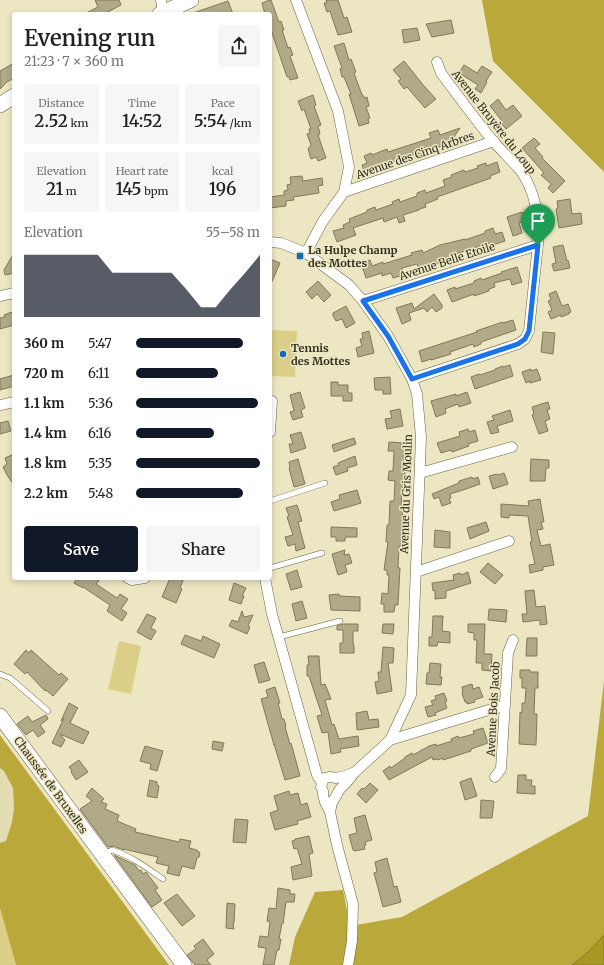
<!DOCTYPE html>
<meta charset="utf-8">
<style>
:root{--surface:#fff;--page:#f6f6f6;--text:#222;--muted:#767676;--accent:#111827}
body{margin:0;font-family:Merriweather,serif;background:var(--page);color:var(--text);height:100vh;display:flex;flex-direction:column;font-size:15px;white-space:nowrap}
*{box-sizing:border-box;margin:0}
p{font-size:13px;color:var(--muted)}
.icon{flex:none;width:22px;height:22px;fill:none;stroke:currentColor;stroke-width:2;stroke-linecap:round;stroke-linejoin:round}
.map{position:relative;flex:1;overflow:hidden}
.details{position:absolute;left:12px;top:12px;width:260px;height:568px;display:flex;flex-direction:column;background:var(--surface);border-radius:4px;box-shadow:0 2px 6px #0003}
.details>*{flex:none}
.pin{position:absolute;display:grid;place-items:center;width:34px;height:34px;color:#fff;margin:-41px -17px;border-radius:50% 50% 50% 0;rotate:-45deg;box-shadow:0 0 4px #0007}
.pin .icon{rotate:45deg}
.round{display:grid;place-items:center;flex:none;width:42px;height:42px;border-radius:4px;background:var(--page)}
.summary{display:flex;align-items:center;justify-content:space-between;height:68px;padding:0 12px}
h1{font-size:22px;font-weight:600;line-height:30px}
.figures{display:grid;grid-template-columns:repeat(3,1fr);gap:6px;height:68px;padding:4px 12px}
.figures div{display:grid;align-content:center;border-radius:4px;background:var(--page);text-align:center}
.figures b{font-size:17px;font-weight:600}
.figures small{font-size:11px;font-weight:400}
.figures p{font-size:11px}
.chart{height:112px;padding:8px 12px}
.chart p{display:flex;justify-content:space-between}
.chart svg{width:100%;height:72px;margin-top:4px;fill:var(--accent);opacity:.7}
.cta{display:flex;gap:8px;margin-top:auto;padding:8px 12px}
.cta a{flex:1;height:46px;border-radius:4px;background:var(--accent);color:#fff;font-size:16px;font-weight:600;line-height:46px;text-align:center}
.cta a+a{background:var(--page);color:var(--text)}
ul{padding:0 12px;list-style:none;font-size:13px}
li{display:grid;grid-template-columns:64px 48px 1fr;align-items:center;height:30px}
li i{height:10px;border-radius:5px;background:var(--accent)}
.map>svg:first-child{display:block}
.built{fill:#e4dcb1}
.green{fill:#dbcf87}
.forest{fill:#baa83a}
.water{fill:#a99723;stroke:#857823}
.building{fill:#b0aa88;stroke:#7f7959}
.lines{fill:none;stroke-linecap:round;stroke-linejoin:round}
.lane-casing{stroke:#666141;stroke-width:6}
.street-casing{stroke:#666141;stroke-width:11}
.secondary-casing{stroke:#666141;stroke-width:16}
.lane{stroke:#fff;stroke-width:5}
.street{stroke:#fff;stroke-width:10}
.secondary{stroke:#fff;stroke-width:15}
.route-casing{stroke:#fff;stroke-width:8}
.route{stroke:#1a73e8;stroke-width:5}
.poi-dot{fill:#0c6fbb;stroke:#ece6c2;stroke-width:1.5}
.labels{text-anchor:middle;stroke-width:3;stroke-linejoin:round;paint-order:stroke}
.street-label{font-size:11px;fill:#323022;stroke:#ece6c2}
.poi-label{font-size:11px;font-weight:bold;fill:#323022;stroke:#ece6c2;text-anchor:start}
</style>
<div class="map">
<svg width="604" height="965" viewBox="0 0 604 965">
<rect width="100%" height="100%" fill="#ece6c2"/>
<path class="built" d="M 0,768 L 4,771 L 13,788 L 14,808 L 12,822 L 6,841 L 0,843 Z"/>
<path class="green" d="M 270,330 L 297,331 L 295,377 L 270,376 Z
M 119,641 L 141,646 L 131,694 L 108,689 Z
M 0,908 L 16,965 L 0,965 Z"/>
<path class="forest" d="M 482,0 L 604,0 L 604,172 L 493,61 Z
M 604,681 L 604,935 L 588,952 L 572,965 L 289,965 L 295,937 L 315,892 L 343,890 L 350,926 L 402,917 L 588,816 Z
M 0,735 L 169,965 L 16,965 L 0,908 L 0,843 L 6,841 L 12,822 L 14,808 L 13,788 L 4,771 L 0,768 Z"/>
<path class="water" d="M 604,935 L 604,965 L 572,965 L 588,952 Z"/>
<path class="building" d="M 95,0 L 119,0 L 121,5 L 104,14 L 84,14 L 98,7 Z
M 270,0 L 271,0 L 279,22 L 281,21 L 284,30 L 282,30 L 288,48 L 290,47 L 293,55 L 290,56 L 298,78 L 290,80 L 289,77 L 287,77 L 270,27 L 270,14 L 265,14 L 262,3 Z
M 326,0 L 338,0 L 344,18 L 347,17 L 352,32 L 338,35 L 330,11 L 327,12 L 324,3 L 327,3 Z
M 228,1 L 233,14 L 194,14 L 193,13 Z
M 451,20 L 454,33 L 432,37 L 426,24 Z
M 417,28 L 420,40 L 404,43 L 402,30 Z
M 344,43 L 349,60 L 351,59 L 356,72 L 354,73 L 362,95 L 363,95 L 364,98 L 367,97 L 369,106 L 366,107 L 370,118 L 368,119 L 369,123 L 359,126 L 349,94 L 351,94 L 344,77 L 342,77 L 340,69 L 342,68 L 334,46 Z
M 404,61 L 424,86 L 436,99 L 425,108 L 407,87 L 404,89 L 398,81 L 401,79 L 393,70 Z
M 14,63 L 14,78 L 7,82 L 0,89 L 0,71 Z
M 464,65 L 477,73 L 482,66 L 492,72 L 486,81 L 487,82 L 481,93 L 475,89 L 478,85 L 459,73 Z
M 313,95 L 316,105 L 314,106 L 321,125 L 318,126 L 320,134 L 318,135 L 326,158 L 318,161 L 316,157 L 311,159 L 308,149 L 311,145 L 307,134 L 310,133 L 309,129 L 311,129 L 304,109 L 302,111 L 298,101 Z
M 498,99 L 506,110 L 513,105 L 522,116 L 506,129 L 501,123 L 502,121 L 490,106 Z
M 460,128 L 452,140 L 454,145 L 446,147 L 445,145 L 424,152 L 425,154 L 417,157 L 416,154 L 371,169 L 372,172 L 365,174 L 362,165 L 367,163 L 364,156 L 371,153 L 372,155 L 387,149 L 388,152 L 431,138 L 429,133 L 438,130 L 440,135 Z
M 534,138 L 540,144 L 535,148 L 543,157 L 542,158 L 565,181 L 553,193 L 548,188 L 551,184 L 541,175 L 544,173 L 522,148 Z
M 497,162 L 500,172 L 490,176 L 491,178 L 437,197 L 438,199 L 425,204 L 426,207 L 419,209 L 419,210 L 403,215 L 405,221 L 399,223 L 397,217 L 384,222 L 383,218 L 353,228 L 356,235 L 337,242 L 333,231 L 344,228 L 343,225 L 350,222 L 349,219 L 367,212 L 367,210 L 375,207 L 376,210 L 393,204 L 392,202 L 399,199 L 400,202 L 417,196 L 417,193 L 425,190 L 426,193 L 445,186 L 443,180 L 452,177 L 451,175 L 464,170 L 465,172 L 478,168 L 477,166 L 486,163 L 486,166 Z
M 302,176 L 303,181 L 322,178 L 323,185 L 318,186 L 319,193 L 293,197 L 294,200 L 286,201 L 286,206 L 270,208 L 270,197 L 284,195 L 284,191 L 288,190 L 287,185 L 291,184 L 290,177 Z
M 570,199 L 572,214 L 581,213 L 582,224 L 559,228 L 556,209 L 558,208 L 557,201 Z
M 522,212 L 525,221 L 519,223 L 522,233 L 513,236 L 507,217 Z
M 493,228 L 495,234 L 502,232 L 505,241 L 490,246 L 489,243 L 456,254 L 457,257 L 419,270 L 417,264 L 402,268 L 404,275 L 393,278 L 391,273 L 382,276 L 382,273 L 366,278 L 361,263 L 370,260 L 372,266 L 383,262 L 383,264 L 412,255 L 411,253 L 422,250 L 423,253 L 440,245 L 465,239 L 465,240 L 485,233 L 485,231 Z
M 563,245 L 567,261 L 568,260 L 570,268 L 554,271 L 552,264 L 556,263 L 553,247 Z
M 14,253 L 14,273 L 5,275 L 4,270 Z
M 270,259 L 280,263 L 270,286 Z
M 517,267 L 522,282 L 512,285 L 510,279 L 494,283 L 495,287 L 489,289 L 489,291 L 474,296 L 474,294 L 452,302 L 447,290 L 455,287 L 455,289 L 474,283 L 474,281 L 481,278 L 482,280 L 502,273 L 501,272 Z
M 318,281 L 331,295 L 324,302 L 317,294 L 312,299 L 306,292 Z
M 556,291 L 562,306 L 568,304 L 571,312 L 568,313 L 569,314 L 561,317 L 561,315 L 551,319 L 548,312 L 552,310 L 548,301 L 551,300 L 549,294 Z
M 434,294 L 442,305 L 442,308 L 436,312 L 432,307 L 427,312 L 424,308 L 409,313 L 411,320 L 402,324 L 396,308 L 412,303 L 414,309 Z
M 346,306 L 355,323 L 346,328 L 342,319 L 336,321 L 333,316 L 333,313 Z
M 12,312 L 14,317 L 14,325 L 0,329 L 0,318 L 5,317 L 4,315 Z
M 513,320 L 516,330 L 481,342 L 481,344 L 474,347 L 473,344 L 450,352 L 451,354 L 431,360 L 431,359 L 422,362 L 419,351 L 477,332 L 476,331 L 497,324 L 502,322 L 503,323 Z
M 369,331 L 374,353 L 358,357 L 356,348 L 362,346 L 360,339 L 363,339 L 362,333 Z
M 543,332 L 555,333 L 553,354 L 541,352 Z
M 510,365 L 513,376 L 475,389 L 471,377 L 479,374 L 480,375 L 495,370 L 495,369 L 503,366 L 503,367 Z
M 531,369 L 531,371 L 537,369 L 541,380 L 530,383 L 530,381 L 526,383 L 522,372 Z
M 14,375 L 14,386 L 0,390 L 0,379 Z
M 390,377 L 391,394 L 383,394 L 383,390 L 375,390 L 374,378 Z
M 331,382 L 338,382 L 338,385 L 348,385 L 348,393 L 352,393 L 352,401 L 343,401 L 343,396 L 331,396 Z
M 300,392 L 305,408 L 301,410 L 303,417 L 293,420 L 290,412 L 294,411 L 290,395 Z
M 467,392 L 471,403 L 459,407 L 458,404 L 445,409 L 446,413 L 436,417 L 431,401 L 456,394 L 456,396 Z
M 548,402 L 550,409 L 547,410 L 550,419 L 545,421 L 548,431 L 539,434 L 532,415 L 534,414 L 532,407 Z
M 400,409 L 403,426 L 387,429 L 385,419 L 392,418 L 390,411 Z
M 510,410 L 513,421 L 497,426 L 499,432 L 491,434 L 487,422 L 494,420 L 492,416 Z
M 8,421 L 11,431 L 0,434 L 0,423 Z
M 468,429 L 469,432 L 475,430 L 478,441 L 468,444 L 469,446 L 452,452 L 451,450 L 441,453 L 437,443 L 460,436 L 459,432 Z
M 301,432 L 306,448 L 291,453 L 289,444 L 293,444 L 290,435 Z
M 354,438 L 356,444 L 334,452 L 332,445 Z
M 389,442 L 405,443 L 403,472 L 405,472 L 404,488 L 402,488 L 401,509 L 403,509 L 402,526 L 401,546 L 399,546 L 398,568 L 400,568 L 398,605 L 395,605 L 394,612 L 384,612 L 384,604 L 381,604 L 382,593 L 388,594 L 389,575 L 387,575 L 387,570 L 384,570 L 388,542 L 386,542 L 387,525 L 389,525 L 390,501 L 394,501 L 395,481 L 388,480 L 389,471 L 393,471 L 394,451 L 388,451 Z
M 14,454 L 14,485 L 7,475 L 3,467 L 7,464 L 5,458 Z
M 355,456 L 357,465 L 347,468 L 348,471 L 336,475 L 333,467 L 339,465 L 338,463 Z
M 298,459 L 305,484 L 294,487 L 289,468 L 290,467 L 289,462 Z
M 531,459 L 549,460 L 549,468 L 546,468 L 545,481 L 530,481 Z
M 504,473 L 508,484 L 493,489 L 489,476 L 497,474 L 498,475 Z
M 472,477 L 473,479 L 478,477 L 480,484 L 466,489 L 450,494 L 451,498 L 449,499 L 451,503 L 442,506 L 439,497 L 434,499 L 432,494 L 459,483 L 459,481 Z
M 357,490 L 361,503 L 334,511 L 331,502 L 340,499 L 339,495 Z
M 540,499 L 544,522 L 541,522 L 543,529 L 537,530 L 541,546 L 550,544 L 554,565 L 543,567 L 543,570 L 530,573 L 529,565 L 535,564 L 530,542 L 532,542 L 528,516 L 509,515 L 509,518 L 501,517 L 501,504 L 529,506 L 528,501 Z
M 297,505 L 302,521 L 298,522 L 305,548 L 296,551 L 295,544 L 288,546 L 285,537 L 293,535 L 287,517 L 289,516 L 286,508 Z
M 486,522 L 489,531 L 470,539 L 467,528 Z
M 331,527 L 357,528 L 357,537 L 345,537 L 345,541 L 336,541 L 336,537 L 331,537 Z
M 435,530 L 450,532 L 450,548 L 434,547 Z
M 345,550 L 344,555 L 349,554 L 352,563 L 345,565 L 347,572 L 338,575 L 332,554 Z
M 488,563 L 503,575 L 495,584 L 480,572 Z
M 297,570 L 302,587 L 291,590 L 286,574 Z
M 468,572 L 471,583 L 446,591 L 446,598 L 435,599 L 435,590 L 433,591 L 432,583 L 454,580 L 453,575 L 460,573 L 461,575 Z
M 77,578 L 93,578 L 99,581 L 96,584 L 117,598 L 120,594 L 128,599 L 121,609 L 127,613 L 122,621 L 107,611 L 110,605 L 83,587 L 83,588 L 74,583 Z
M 170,578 L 184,578 L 180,588 L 182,589 L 176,603 L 162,597 Z
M 234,583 L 246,588 L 242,596 L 244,596 L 241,604 L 229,600 Z
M 534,590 L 536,607 L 545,606 L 547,624 L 540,625 L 540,620 L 523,622 L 522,614 L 527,614 L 525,591 Z
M 339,594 L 339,596 L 360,597 L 360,611 L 331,610 L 329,595 Z
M 302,601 L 307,618 L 296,621 L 292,604 Z
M 489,609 L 507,610 L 506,622 L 488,620 Z
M 242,611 L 244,617 L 253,615 L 248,626 L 250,627 L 247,634 L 229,626 L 232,620 L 238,622 Z
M 147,614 L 156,618 L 151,628 L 156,631 L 151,640 L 137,632 Z
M 433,616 L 443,616 L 442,631 L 450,632 L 450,643 L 438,642 L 437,646 L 429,646 L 429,637 L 432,637 Z
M 343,624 L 358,624 L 358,631 L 354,631 L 353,632 L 353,645 L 354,645 L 354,653 L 340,653 L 340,643 L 343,643 L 343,630 L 337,630 L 337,626 Z
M 383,624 L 394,624 L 393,634 L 382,633 Z
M 468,624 L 485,624 L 484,654 L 492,654 L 491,671 L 482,670 L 482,663 L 476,663 L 477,640 L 474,640 L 474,633 L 468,632 Z
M 185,635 L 201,641 L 203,636 L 220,644 L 214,658 L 181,644 Z
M 527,638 L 537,638 L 537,656 L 526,656 Z
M 383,647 L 394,648 L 393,663 L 388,663 L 392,691 L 377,694 L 375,682 L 379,681 L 378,672 L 381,672 Z
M 26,650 L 29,653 L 31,650 L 59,675 L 61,673 L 68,679 L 53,696 L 46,690 L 45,691 L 27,672 L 25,674 L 14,664 Z
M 308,656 L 319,656 L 321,685 L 325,684 L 331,699 L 325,700 L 332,725 L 334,724 L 339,739 L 358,736 L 359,746 L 340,749 L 341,752 L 331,754 L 328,732 L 322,733 L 317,716 L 322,715 L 309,676 L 307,676 L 307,665 L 309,665 Z
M 264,662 L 270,680 L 259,683 L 254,665 Z
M 430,663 L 441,664 L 440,677 L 442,677 L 441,685 L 426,684 L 427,673 L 429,673 Z
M 520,670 L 530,670 L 530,672 L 538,672 L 538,688 L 535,688 L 534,714 L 537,714 L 536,745 L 519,744 L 520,712 L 522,713 L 522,703 L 525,703 L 526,688 L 522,688 L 522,678 L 520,678 Z
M 472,684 L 473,689 L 479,687 L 483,697 L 474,700 L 475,702 L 467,704 L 467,702 L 465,702 L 462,693 L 463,693 L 462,687 Z
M 275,687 L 280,703 L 278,703 L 282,719 L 284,719 L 286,726 L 285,727 L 290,744 L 291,743 L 300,776 L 285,780 L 274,744 L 274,745 L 261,699 L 268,697 L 266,690 Z
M 444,693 L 447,701 L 445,702 L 447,708 L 435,713 L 436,715 L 428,717 L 425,707 L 433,705 L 431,701 L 436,699 L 435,696 Z
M 69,703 L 78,708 L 77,709 L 70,723 L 89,732 L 83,744 L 60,734 L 65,740 L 61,747 L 52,743 L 64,718 L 61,721 Z
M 367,711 L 369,720 L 378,719 L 379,727 L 357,730 L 356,713 Z
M 46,715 L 48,719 L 40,725 L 45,732 L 38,737 L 33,730 L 26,735 L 17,724 L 28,716 L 32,722 Z
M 483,728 L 488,743 L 471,749 L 471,751 L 443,760 L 443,758 L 438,760 L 437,759 L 433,760 L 432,757 L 389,780 L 383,771 L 390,766 L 391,768 L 405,758 L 405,757 L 412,753 L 413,755 L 429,746 L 436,744 L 436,746 L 452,741 L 451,739 L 458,736 L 459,738 L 474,734 L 473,731 Z
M 213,741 L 224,743 L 222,751 L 212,749 Z
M 145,746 L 163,751 L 157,771 L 150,769 L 151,764 L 140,761 Z
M 79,760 L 88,772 L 76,780 L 71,772 L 72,771 L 69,767 Z
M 518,775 L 526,775 L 526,780 L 532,780 L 531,786 L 535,786 L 535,794 L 517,793 Z
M 471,778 L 477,796 L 465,800 L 460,782 Z
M 150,780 L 157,782 L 157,785 L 159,786 L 157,798 L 147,796 Z
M 370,783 L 378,790 L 366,803 L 357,794 L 362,788 L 364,789 Z
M 92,788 L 104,799 L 101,802 L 107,804 L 105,809 L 119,815 L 117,821 L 136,829 L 135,832 L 179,842 L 180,839 L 191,841 L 189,848 L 197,850 L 200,853 L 199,857 L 197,858 L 194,869 L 182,866 L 179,876 L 167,873 L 169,866 L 156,863 L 158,857 L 123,849 L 124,850 L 113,846 L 108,847 L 80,809 L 92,801 L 86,796 Z
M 289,791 L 290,795 L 298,793 L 301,805 L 307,803 L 311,817 L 297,821 L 298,824 L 275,830 L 270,813 L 278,810 L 274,796 Z
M 481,800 L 494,801 L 492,818 L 480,818 Z
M 365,815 L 372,840 L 365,842 L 366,845 L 364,846 L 365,849 L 354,851 L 354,850 L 353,850 L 349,835 L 357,833 L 354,818 Z
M 235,819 L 248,820 L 246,843 L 233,842 Z
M 309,836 L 313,853 L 309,854 L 312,876 L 293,880 L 291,867 L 302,864 L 297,848 L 294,849 L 292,841 L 295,840 L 295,839 Z
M 114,855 L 135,865 L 139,871 L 141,870 L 143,874 L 146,872 L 158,888 L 155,890 L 162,900 L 152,907 Z
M 387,858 L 394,887 L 397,886 L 401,902 L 383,907 L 374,873 L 377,872 L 375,862 Z
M 278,888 L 290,890 L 290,894 L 295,894 L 294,902 L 286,902 L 283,924 L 282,923 L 279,939 L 281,939 L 279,950 L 277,950 L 274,965 L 263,965 L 266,948 L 258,947 L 260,936 L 268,937 L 270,922 L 267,921 L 269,908 L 276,909 Z
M 177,894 L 195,916 L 182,926 L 164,903 Z
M 227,903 L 235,904 L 234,923 L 233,923 L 234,929 L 226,928 Z
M 203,939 L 214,954 L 207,960 L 211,965 L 195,965 L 187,955 L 196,949 L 194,946 Z"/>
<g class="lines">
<g class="lane-casing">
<path id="lane" d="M 270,501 L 325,483
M 270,568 L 322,553
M 279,637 L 340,621
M 0,674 L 10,678 L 48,711
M 103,854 L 112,850 C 131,856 147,868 163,879"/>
</g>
<g class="street-casing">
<path id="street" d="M 161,0 L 163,12
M 296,0 L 338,111 L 349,167 L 344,192 L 323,221 L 306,253
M 344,192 L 494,141
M 270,242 L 281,243 L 306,253 L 349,285 L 363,301 L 388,336 L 412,379 L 417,394 L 421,437 L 411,695 L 390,740 L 355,772 L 347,782 L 340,789 L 332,803 L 330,812
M 0,296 L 14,293
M 363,301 L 538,245
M 412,379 L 518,344 L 525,339 L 529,331 L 539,234 C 538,212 533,187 520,170 C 511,160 502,151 493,141 C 475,119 458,96 441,73 L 437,62
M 0,405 L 14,402
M 270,432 L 272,401
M 420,473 L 512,447
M 416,572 L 509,541
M 128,578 L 132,580 L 145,578
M 265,578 L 272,614 L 317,775 L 322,783
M 390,740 L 505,705
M 495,777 L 501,769 L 508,653 L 513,640
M 348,965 L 352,941 L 353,904 L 337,845 L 330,812 L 325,802 L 323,795 L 323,791 L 321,787 L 322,783 L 325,778 L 330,777 L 336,778 L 345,776 L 355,772"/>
</g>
<g class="secondary-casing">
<path id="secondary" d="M 160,14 L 191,0
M 0,105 L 14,96
M 0,716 L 184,965"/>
</g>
<use href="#lane" class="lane"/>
<use href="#street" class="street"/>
<use href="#secondary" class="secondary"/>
</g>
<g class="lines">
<g class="route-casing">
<path id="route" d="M 538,245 L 529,331 L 525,339 L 518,344 L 412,379 L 388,336 L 363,301 Z"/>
</g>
<use href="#route" class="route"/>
</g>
<g class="poi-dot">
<rect x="296" y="252" width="8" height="8" rx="2"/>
<circle cx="283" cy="354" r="4"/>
</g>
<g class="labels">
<g class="street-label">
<text transform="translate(494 122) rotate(52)" y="4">Avenue Bruyère du Loup</text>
<text transform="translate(415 155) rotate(-19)" y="4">Avenue des Cinq Arbres</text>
<text transform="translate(447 261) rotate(-18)" y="4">Avenue Belle Etoile</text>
<text transform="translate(406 494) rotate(-88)" y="4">Avenue du Gris Moulin</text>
<text transform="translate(493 709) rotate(-87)" y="4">Avenue Bois Jacob</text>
<text transform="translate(51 785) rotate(54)" y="4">Chaussée de Bruxelles</text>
</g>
<g class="poi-label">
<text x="308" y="254">La Hulpe Champ<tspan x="308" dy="13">des Mottes</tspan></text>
<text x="291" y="352">Tennis<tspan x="291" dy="13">des Mottes</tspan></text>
</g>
</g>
</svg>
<div class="pin" style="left:538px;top:245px;background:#1e9e55"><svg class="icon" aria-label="arrive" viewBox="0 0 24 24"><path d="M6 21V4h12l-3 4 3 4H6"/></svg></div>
<section class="details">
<div class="summary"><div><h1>Evening run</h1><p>21:23 · 7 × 360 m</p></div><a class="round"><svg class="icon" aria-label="share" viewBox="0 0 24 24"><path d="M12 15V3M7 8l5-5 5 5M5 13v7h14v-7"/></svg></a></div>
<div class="figures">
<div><p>Distance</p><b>2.52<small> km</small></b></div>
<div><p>Time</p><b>14:52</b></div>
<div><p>Pace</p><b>5:54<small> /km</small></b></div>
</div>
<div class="figures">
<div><p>Elevation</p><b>21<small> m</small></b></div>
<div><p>Heart rate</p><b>145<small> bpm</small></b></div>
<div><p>kcal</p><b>196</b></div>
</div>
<div class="chart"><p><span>Elevation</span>55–58 m</p>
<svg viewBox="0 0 160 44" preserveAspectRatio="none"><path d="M0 44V6L10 6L20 6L30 6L40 6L50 6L60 17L70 17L80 17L90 17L100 17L110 27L120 38L130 38L140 27L150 17L160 6V44z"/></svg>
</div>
<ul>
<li><b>360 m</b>5:47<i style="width:86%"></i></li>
<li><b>720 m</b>6:11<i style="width:66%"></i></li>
<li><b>1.1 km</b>5:36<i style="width:98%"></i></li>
<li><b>1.4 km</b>6:16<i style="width:63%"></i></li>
<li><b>1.8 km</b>5:35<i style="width:100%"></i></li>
<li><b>2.2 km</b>5:48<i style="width:86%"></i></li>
</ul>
<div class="cta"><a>Save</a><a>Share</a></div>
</section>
</div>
